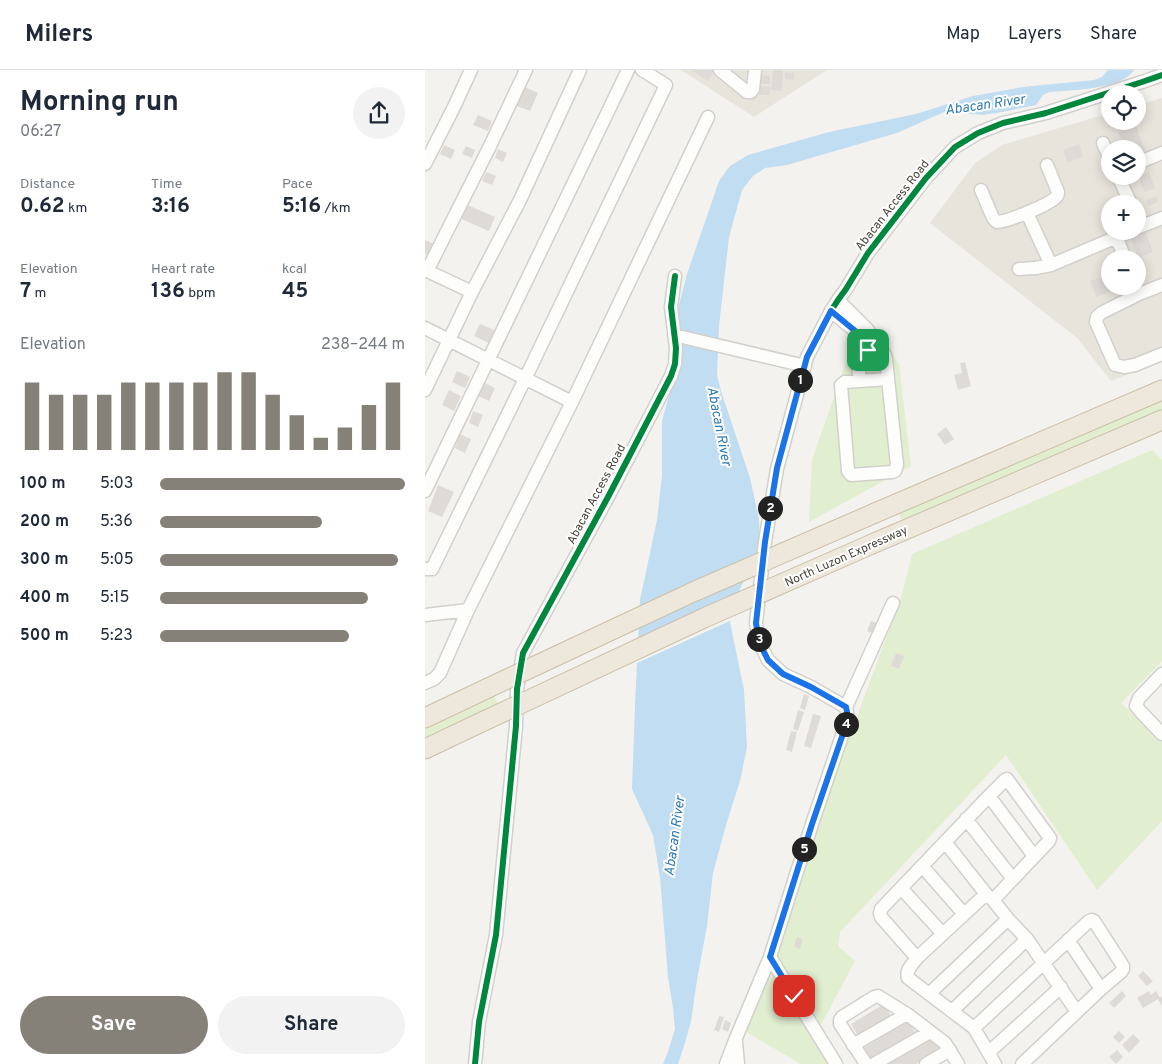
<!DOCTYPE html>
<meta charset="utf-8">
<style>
:root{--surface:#fff;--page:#f2f2f3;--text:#1f2937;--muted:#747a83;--line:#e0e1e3;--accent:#868178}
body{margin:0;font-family:Overpass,sans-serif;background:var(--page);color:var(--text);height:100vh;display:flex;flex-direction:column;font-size:19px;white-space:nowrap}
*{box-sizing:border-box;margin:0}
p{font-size:16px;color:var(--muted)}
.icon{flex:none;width:28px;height:28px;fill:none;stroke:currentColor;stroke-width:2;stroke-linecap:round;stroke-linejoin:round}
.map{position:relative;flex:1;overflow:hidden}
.side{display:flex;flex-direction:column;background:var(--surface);width:425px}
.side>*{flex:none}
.buttons{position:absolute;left:676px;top:15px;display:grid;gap:10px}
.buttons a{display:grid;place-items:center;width:45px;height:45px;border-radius:50%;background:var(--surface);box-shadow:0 2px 12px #0003;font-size:25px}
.pin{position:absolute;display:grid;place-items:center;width:42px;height:42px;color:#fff;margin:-21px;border-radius:10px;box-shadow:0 2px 8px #0006}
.km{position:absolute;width:25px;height:25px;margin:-12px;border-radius:50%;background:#222;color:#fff;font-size:14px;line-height:25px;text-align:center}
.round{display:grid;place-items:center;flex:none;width:52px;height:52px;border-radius:26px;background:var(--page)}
.overview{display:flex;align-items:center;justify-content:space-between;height:85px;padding:0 20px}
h1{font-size:28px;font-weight:700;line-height:38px}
.metrics{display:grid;grid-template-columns:repeat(3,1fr);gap:8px;height:85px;padding:5px 20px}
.metrics div{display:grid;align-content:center}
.metrics b{font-size:21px;font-weight:700}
.metrics small{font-size:14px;font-weight:400}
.metrics p{font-size:14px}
.chart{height:140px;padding:10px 20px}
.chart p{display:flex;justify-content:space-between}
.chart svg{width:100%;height:90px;margin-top:5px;stroke:var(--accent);stroke-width:6}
.primary-button{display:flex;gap:10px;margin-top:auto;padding:10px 20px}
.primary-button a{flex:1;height:58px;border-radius:30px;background:var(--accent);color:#fff;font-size:20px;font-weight:700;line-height:58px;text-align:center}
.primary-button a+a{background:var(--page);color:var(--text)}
ul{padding:0 20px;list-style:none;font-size:16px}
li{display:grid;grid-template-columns:80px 60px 1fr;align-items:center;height:38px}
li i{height:12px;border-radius:6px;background:var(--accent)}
header{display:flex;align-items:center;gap:30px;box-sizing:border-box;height:70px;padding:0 25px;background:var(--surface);border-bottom:1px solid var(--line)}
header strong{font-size:24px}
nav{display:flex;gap:28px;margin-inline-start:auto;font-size:18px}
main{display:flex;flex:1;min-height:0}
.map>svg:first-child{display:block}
.residential{fill:#e7e4dc;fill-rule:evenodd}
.green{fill:#e1eecf}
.water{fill:#c0ddf1}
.pier{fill:#f4f2ee}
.building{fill:#dedbd6}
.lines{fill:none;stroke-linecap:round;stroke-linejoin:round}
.minor-casing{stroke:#d2d0cb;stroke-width:15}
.highway-casing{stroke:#ccbfa9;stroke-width:21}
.minor{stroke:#fdfdfc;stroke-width:12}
.highway{stroke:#ede8db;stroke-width:19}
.highway-bridge-casing{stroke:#ccbfa9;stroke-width:21;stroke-linecap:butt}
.highway-bridge{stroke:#ede8db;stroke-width:19}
.cycleway-casing{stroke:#fff;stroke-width:9}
.cycleway{stroke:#00873e;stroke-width:6}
.route-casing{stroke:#fff;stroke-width:10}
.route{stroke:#1a73e8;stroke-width:6}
.labels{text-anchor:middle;stroke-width:4;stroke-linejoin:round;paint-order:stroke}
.street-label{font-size:12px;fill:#4b4439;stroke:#fff}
.water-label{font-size:14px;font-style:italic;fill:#2e7ab2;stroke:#fff}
</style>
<header>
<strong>Milers</strong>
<nav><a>Map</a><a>Layers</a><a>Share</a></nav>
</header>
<main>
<section class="side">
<div class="overview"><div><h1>Morning run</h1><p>06:27</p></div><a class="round"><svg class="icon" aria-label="share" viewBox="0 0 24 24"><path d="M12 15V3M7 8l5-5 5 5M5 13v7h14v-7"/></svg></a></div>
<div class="metrics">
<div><p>Distance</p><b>0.62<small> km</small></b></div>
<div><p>Time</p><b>3:16</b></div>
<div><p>Pace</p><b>5:16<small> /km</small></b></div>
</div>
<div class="metrics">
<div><p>Elevation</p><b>7<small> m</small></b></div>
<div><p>Heart rate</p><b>136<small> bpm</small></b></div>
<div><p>kcal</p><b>45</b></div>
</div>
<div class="chart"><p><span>Elevation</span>238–244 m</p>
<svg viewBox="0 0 160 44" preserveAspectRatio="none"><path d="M5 44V11M15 44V17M25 44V17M35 44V17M45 44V11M55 44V11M65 44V11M75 44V11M85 44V6M95 44V6M105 44V17M115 44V27M125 44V38M135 44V33M145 44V22M155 44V11"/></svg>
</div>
<ul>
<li><b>100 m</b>5:03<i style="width:100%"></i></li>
<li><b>200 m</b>5:36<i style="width:66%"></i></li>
<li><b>300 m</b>5:05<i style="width:97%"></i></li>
<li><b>400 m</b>5:15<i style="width:85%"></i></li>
<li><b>500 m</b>5:23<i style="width:77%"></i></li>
</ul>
<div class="primary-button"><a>Save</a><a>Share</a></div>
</section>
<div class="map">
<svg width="737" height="994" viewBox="0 0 737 994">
<rect width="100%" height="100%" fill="#f4f2ee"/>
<path class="residential" d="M 256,0 L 402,0 L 329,47 Z
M 737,28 L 737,291 L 686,311 L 652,268 L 505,153 L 550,93 L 577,75 L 685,43 L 685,51 L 712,51 L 713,35 ZM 685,79 L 712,79 L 712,106 L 685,106 ZM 685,134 L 712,134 L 712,161 L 685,161 ZM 685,189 L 712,189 L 712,216 L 685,216 Z"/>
<path class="green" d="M 444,251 L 474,294 L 486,396 L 384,452 L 387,390 L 427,275 Z
M 737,325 L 737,342 L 478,454 L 472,439 Z
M 727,380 L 737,390 L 737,591 L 696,633 L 737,672 L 737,751 L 672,820 L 581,685 L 415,862 L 413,876 L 430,891 L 396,955 L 418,994 L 373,994 L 374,993 L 316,959 L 476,528 L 487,484 Z
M 67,622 L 74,636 L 0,672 L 0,654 Z"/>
<path class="water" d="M 683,0 L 709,0 C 697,20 645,20 624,22 L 618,25 L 611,35 L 577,42 L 558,45 L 525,42 L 519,42 L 472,63 L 362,95 L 340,98 L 328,106 L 317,120 L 304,167 L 294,256 L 292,305 L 297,324 L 325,408 L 334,449 L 335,477 L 315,519 L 305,552 L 319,620 L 322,677 L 315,711 L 301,755 L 288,803 L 282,856 L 272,910 L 266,951 L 260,973 L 253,994 L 238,994 L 243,982 L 250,959 L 248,938 L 243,907 L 235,807 L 228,765 L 207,719 L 210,635 L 215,530 L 232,450 L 237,406 L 237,351 L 256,281 L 253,239 L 262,204 L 294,111 L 305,96 L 323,85 L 404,62 L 491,44 L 548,26 L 598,17 L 669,10 L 677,7 Z"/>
<path class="pier" d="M 315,528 L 309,549 L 210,594 L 211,575 Z"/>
<path class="building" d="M 266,0 L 290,0 L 283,11 Z
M 348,0 L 358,0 L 357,21 L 346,20 Z
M 360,2 L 369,3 L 369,10 L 360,9 Z
M 336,5 L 345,6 L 345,14 L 335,14 Z
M 335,16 L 345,17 L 345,25 L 335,25 Z
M 100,17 L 113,23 L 105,41 L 92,36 Z
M 53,45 L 67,51 L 63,61 L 48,55 Z
M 710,53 L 721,83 L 712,86 L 712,79 L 700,79 L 691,57 Z
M 654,74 L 658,87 L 643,92 L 638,80 Z
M 19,75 L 30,80 L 26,89 L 15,84 Z
M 41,76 L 50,80 L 47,88 L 37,84 Z
M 73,79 L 82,83 L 78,92 L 70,88 Z
M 61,102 L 71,106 L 67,115 L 57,111 Z
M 724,102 L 730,118 L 719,122 L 713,106 Z
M 731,127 L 733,132 L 723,136 L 721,130 Z
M 40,134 L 70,147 L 64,161 L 34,148 Z
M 721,163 L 728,182 L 713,188 L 706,168 Z
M 0,170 L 9,174 L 4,186 L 0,184 Z
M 680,206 L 686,221 L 671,227 L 665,211 Z
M 55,254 L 69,260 L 64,273 L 49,266 Z
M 449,285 L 457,293 L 448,301 L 440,294 Z
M 540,292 L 546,316 L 533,320 L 529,305 L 537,303 L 535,293 Z
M 32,301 L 45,307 L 40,318 L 27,312 Z
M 58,312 L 70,318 L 64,331 L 53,326 Z
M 24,320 L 36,326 L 29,341 L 17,335 Z
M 48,341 L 58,345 L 53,357 L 44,353 Z
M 521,357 L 529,369 L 520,375 L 512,364 Z
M 35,364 L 46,369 L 40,383 L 30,378 Z
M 13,415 L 29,422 L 17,447 L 3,441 Z
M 446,551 L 456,554 L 453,565 L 442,561 Z
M 471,583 L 479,586 L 474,599 L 466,596 Z
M 379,624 L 384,626 L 380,640 L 375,638 Z
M 373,640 L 379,642 L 373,661 L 368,659 Z
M 388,644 L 396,646 L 386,678 L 379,676 Z
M 366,661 L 372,662 L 367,682 L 361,680 Z
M 372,867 L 378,869 L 375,879 L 369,877 Z
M 718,901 L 728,911 L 722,916 L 713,906 Z
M 697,921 L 701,926 L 689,938 L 684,933 Z
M 724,921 L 726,925 L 731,921 L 735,928 L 737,926 L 737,936 L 733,929 L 718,938 L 712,928 Z
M 459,934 L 466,946 L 433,966 L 426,954 Z
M 294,946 L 299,947 L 294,962 L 289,960 Z
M 300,950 L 306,953 L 303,962 L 297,959 Z
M 483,951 L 490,962 L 446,989 L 439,978 Z
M 694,961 L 700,967 L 694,973 L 688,967 Z
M 708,964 L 715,971 L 704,983 L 697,975 Z
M 509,967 L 516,979 L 505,986 L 491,994 L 463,994 Z
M 692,980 L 698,987 L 691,994 L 684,987 Z"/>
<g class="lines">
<g class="minor-casing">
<path id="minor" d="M 295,0 L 322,22
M 322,22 L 326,22 L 328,19 L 330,0
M 678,73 L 685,89
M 712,93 L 737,83
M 0,94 L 29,37 L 46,0
M 693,106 L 706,134
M 556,120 L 568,148 L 572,152 C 581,152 627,134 632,126 C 633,125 633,124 633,122 L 622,95
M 602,143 L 626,195
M 712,158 L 737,148
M 692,168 L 700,189
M 594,199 L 611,198 L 626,195 L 706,161
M 0,200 L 47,222
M 2,201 L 65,76 L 101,0
M 737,215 L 714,224 L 676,243 L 672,247 L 671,252 L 690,295 L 699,297 L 710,295 L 737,284
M 413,230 L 442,259 L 460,285 L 461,289 L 472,395 L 470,401 L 467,402 L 426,405 L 423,401 L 416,315 L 420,312 L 463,309
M 406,241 L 440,269 L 442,272 L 443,280 L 434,291 L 433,295 L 435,311
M 0,258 L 147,332
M 249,265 L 380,296
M 0,320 L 47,222 L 95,130 L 155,0
M 0,421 L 203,0
M 0,499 L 7,499 L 100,309 L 241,15 L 217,0
M 0,545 L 43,540
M 737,604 L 714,628 L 711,636 L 716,642 L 737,664
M 0,613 L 9,609 L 15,603 L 43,540 L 147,332 L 283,47
M 421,637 L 386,617 L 358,604 L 343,590 L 334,572 L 331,553 L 340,472 L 352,399 L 382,287 L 406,241 L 413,230 L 421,219 L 443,183 L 501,108 L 530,77 L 553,63 L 578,53 L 621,43 L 717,12 L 737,5
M 564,726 L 609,786
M 541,749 L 588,809
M 520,772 L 561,824 L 568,830 L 583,849 L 602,869 L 652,942
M 497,796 L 539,844
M 476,818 L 518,864
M 561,824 L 492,888 C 488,894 480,900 483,908 L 549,958 L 570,994
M 643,870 L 676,919
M 345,887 L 411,994
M 492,888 L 456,847 L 455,843 L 456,839 L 564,726 L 580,710 L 582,709 L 625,768 L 624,771 L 568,830
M 504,924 L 583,849
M 527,941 L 602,869
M 549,958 L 664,851 L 667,850 L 669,851 L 698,896 L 698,899 L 696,902 L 676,919 L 597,994
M 311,972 L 313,994
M 428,975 L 482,944
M 564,982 L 636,917
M 50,994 L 54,952 L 71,865 L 91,656 L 92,619 L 98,583 L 183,427 L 246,306 L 250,294 L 251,278 L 246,237 L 250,206
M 301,994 L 311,968 L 345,887 L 387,754 L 423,648 L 421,637 L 468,533
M 441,994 L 415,954 L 415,950 L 417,947 L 449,927 L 453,926 L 482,944 L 520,973 L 533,994
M 449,994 L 505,962
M 501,994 L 525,980"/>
</g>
<g class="highway-casing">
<path id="highway" d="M 450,443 L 737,320
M 447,474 L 737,350
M 0,648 L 63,618
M 0,679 L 59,651"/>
</g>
<use href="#minor" class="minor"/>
<use href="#highway" class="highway"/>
<g class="highway-bridge-casing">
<path id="highway-bridge" d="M 63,618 L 268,522 L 450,443
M 59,651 L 279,548 L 447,474"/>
</g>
<use href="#highway-bridge" class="highway-bridge"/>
<g class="cycleway-casing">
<path id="cycleway" d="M 421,637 L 386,617 L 358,604 L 343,590 L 334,572 L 331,553 L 340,472 L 352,399 L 382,287 L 406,241 L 413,230 L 421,219 L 443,183 L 501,108 L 530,77 L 553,63 L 578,53 L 621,43 L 717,12 L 737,5
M 50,994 L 54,952 L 71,865 L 91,656 L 92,619 L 98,583 L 183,427 L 246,306 L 250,294 L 251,278 L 246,237 L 250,206"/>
</g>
<use href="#cycleway" class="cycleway"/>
</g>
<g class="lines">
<g class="route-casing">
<path id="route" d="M 369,926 L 345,887 L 387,754 L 421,655 C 423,648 423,644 421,637 L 386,617 L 358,604 L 343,590 L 334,572 L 331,553 L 340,472 L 352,398 L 382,287 L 406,241 L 440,269 L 442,272 L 443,280"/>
</g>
<use href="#route" class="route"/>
</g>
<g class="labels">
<g class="street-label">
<text transform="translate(467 135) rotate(-52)" y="4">Abacan Access Road</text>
<text transform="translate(171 424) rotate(-62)" y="4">Abacan Access Road</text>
<text transform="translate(421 486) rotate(-24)" y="4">North Luzon Expressway</text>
</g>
<g class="water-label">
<text transform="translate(560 34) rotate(-8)" y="5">Abacan River</text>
<text transform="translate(295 356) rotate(79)" y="5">Abacan River</text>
<text transform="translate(249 766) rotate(-82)" y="5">Abacan River</text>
</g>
</g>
</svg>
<div class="buttons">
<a><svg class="icon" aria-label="locate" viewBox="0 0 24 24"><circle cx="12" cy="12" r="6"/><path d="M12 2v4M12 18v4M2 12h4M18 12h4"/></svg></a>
<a><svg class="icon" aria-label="layers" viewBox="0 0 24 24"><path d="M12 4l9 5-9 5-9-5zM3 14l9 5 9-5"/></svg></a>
<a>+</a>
<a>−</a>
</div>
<div class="pin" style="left:443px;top:280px;background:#1e9e55"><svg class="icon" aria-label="arrive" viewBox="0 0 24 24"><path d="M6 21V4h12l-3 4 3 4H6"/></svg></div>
<div class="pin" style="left:369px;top:926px;background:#d93025"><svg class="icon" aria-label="check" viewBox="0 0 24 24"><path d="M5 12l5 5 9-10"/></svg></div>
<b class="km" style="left:375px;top:310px">1</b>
<b class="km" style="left:345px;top:438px">2</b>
<b class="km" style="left:334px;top:569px">3</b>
<b class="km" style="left:421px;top:654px">4</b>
<b class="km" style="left:379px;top:779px">5</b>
</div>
</main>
